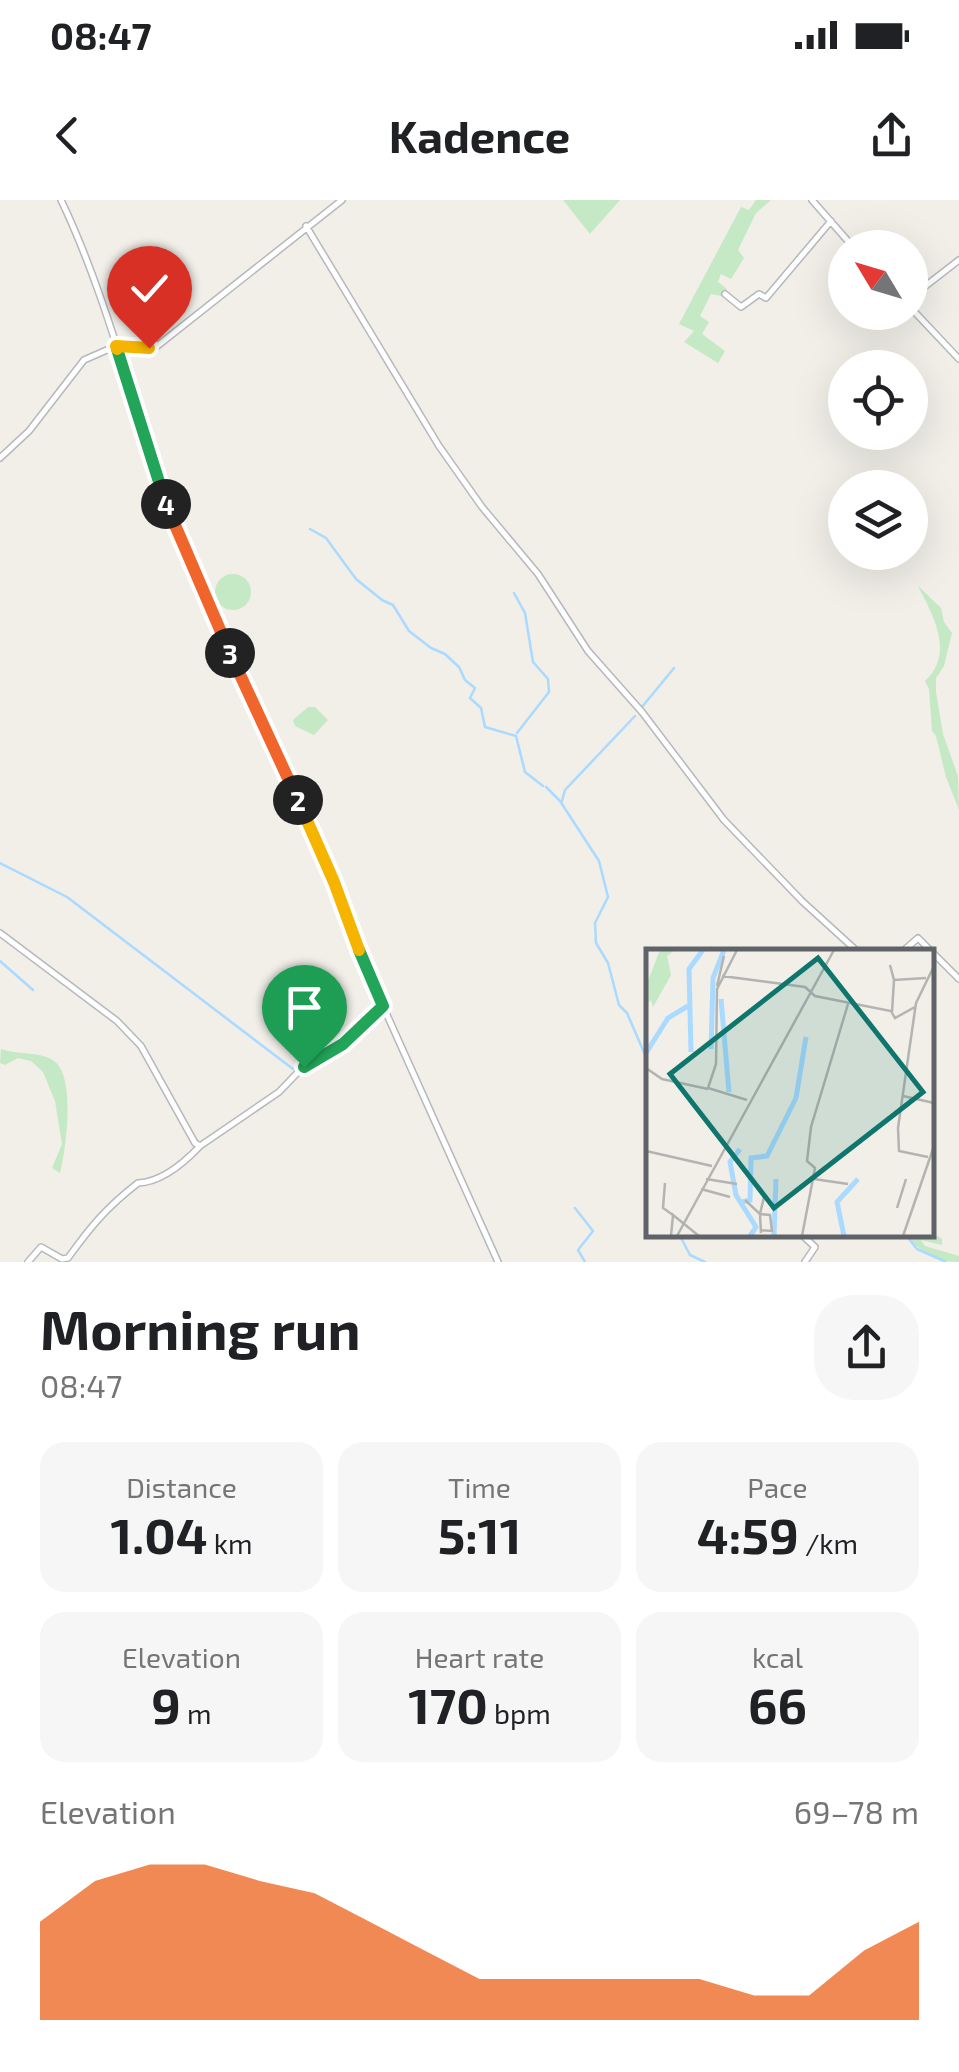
<!DOCTYPE html>
<meta charset="utf-8">
<style>
:root{--surface:#fff;--page:#f6f6f6;--text:#202124;--muted:#757577;--accent:#ea580c}
body{margin:0;font-family:"Exo 2",sans-serif;background:var(--page);color:var(--text);height:100vh;display:flex;flex-direction:column;font-size:38px;white-space:nowrap}
*{box-sizing:border-box;margin:0}
p{font-size:32px;color:var(--muted)}
.icon{flex:none;width:55px;height:55px;fill:none;stroke:currentColor;stroke-width:2;stroke-linecap:round;stroke-linejoin:round}
.map{position:relative;height:1062px;overflow:hidden}
.panel{display:flex;flex-direction:column;background:var(--surface);flex:1}
.panel>*{flex:none}
.needle{width:65px;rotate:308deg}
.controls{position:absolute;left:828px;top:30px;display:grid;gap:20px}
.controls a{display:grid;place-items:center;width:100px;height:100px;border-radius:50%;background:var(--surface);box-shadow:0 10px 40px #0002;font-size:50px}
.pin{position:absolute;display:grid;place-items:center;width:85px;height:85px;color:#fff;margin:-102px -42px;border-radius:50% 50% 50% 0;rotate:-45deg;box-shadow:0 0 10px #0007}
.pin .icon{rotate:45deg}
.km{position:absolute;width:50px;height:50px;margin:-25px;border-radius:50%;background:#222;color:#fff;font-size:28px;line-height:50px;text-align:center}
.round{display:grid;place-items:center;flex:none;width:105px;height:105px;border-radius:40px;background:var(--page)}
.headline{display:flex;align-items:center;justify-content:space-between;height:170px;padding:0 40px}
h1{font-size:55px;font-weight:700;line-height:75px}
.stats{display:grid;grid-template-columns:repeat(3,1fr);gap:15px;height:170px;padding:10px 40px}
.stats div{display:grid;align-content:center;border-radius:25px;background:var(--page);text-align:center}
.stats b{font-size:50px;font-weight:700}
.stats small{font-size:28px;font-weight:400}
.stats p{font-size:28px}
.chart{height:280px;padding:20px 40px}
.chart p{display:flex;justify-content:space-between}
.chart svg{width:100%;height:180px;margin-top:10px;fill:var(--accent);opacity:.7}
.status{display:flex;justify-content:space-between;align-items:center;height:70px;padding:0 50px;background:var(--surface);direction:ltr}
.status svg{height:28px;fill:currentColor}
header{display:flex;justify-content:space-between;align-items:center;height:130px;padding:0 40px;background:var(--surface);font-size:45px;font-weight:700}
.map>svg:first-child{display:block}
.green{fill:#c5e8c5}
.lines{fill:none;stroke-linecap:round;stroke-linejoin:round}
.stream{stroke:#aadaff;stroke-width:2.5}
.minor-casing{stroke:#b5b8bc;stroke-width:8}
.minor{stroke:#fff;stroke-width:5}
.split-1-casing{stroke:#fff;stroke-width:20}
.split-2-casing{stroke:#fff;stroke-width:20}
.split-3-casing{stroke:#fff;stroke-width:20}
.split-4-casing{stroke:#fff;stroke-width:20}
.split-5-casing{stroke:#fff;stroke-width:20}
.split-6-casing{stroke:#fff;stroke-width:20}
.split-1{stroke:#22a559;stroke-width:12}
.split-2{stroke:#f5b400;stroke-width:12}
.split-3{stroke:#f0652b;stroke-width:12}
.split-4{stroke:#f0652b;stroke-width:12}
.split-5{stroke:#22a559;stroke-width:12}
.split-6{stroke:#f5b400;stroke-width:12}
.inset-river{fill:none;stroke:#aadaff;stroke-width:5}
.inset-road{fill:none;stroke:#b3b3b1;stroke-width:2.5}
.view{fill:#0f766e;fill-opacity:0.15;stroke:#0f766e;stroke-width:5}
.inset-edge{fill:none;stroke:#5f6368;stroke-width:5}
</style>
<div class="status"><b>08:47</b><svg viewBox="0 0 49 12"><path d="M0 12V9h3v3zM5 12V6h3v6zM10 12V3h3v9zM15 12V0h3v12zM26 1h20v11H26zM47 4h2v5h-2z"/></svg></div>
<header><svg class="icon" aria-label="back" viewBox="0 0 24 24"><path d="M15 5l-7 7 7 7"/></svg>Kadence<svg class="icon" aria-label="share" viewBox="0 0 24 24"><path d="M12 15V3M7 8l5-5 5 5M5 13v7h14v-7"/></svg></header>
<div class="map">
<svg width="959" height="1062" viewBox="0 0 959 1062">
<rect width="100%" height="100%" fill="#f1efe8"/>
<path class="green" d="M 563,0 L 620,0 L 590,34 Z
M 756,0 L 771,0 L 756,13 L 738,50 L 744,58 L 731,79 L 721,74 L 718,82 L 727,89 L 721,96 L 711,94 L 700,116 L 709,122 L 702,134 L 725,151 L 718,163 L 684,142 L 694,131 L 679,124 L 741,7 L 749,10 Z
M215 392a18 18 0 1 1 36 0a18 18 0 1 1-36 0Z
M 918,386 L 941,408 L 944,422 L 952,433 L 944,466 L 936,478 L 936,492 L 943,534 L 958,576 L 959,610 L 946,577 L 936,536 L 932,531 L 929,489 L 925,481 C 955,454 933,415 918,386 Z
M 308,507 L 315,507 L 328,520 L 314,535 L 295,526 L 293,520 Z
M 1,849 C 17,855 41,851 54,861 C 76,876 66,950 60,973 L 52,968 L 62,944 L 55,901 L 43,872 L 31,861 L 18,858 L 5,865 L 0,863 Z
M 932,1032 L 942,1039 L 942,1045 L 921,1040 L 925,1046 L 959,1056 L 959,1062 C 934,1062 920,1049 903,1035 L 932,1034 Z"/>
<g class="lines">
<path class="stream" d="M 310,329 L 326,338 L 356,379 L 382,400 L 393,405 L 409,431 L 431,448 L 445,454 L 459,467 L 465,480 L 475,488 L 470,498 L 481,508 L 485,527 L 516,536 L 525,572 L 543,586
M 514,393 L 525,413 L 533,462 L 548,479 L 549,492 L 517,533
M 642,507 L 674,468
M 546,587 L 560,601 L 599,661 L 608,697 L 595,723 L 596,743 L 608,763 L 619,805 L 627,813 L 649,864
M 562,601 L 565,590 L 635,516
M 0,663 L 67,697 L 293,869
M 0,761 L 33,790
M 575,1008 L 593,1031 L 578,1050 L 585,1062
M 679,1034 L 690,1055 L 705,1062
M 905,1034 L 917,1049 L 946,1062"/>
<g class="minor-casing">
<path id="minor" d="M 61,0 C 115,113 139,238 187,354 L 334,682 L 383,806 L 498,1062
M 812,0 L 854,48
M 306,26 L 439,246 L 482,307 L 538,374 L 588,451 L 642,512 L 724,620 L 802,701 L 858,752
M 725,94 L 741,107 L 759,94 L 766,98 L 831,21
M 910,98 L 959,60
M 910,107 L 959,159
M 0,258 L 29,231 L 84,160 L 116,146 L 156,147 L 342,0
M 0,733 L 117,821 L 141,846 L 195,943 L 200,946 L 279,892 L 303,867 L 343,844 L 383,806
M 902,752 L 918,738 L 959,779
M 801,1034 L 815,1047 L 805,1062
M 28,1062 L 41,1047 L 62,1059 L 68,1058 C 91,1026 107,1007 138,983 C 161,982 184,963 200,946"/>
</g>
<use href="#minor" class="minor"/>
</g>
<g class="lines">
<g class="split-1-casing">
<path id="split-1" d="M 304,867 L 343,844 L 383,806 L 359,750"/>
</g>
<g class="split-2-casing">
<path id="split-2" d="M 298,600 L 334,682 L 359,750"/>
</g>
<g class="split-3-casing">
<path id="split-3" d="M 230,453 L 298,600"/>
</g>
<g class="split-4-casing">
<path id="split-4" d="M 166,304 L 230,453"/>
</g>
<g class="split-5-casing">
<path id="split-5" d="M 117,149 L 166,304"/>
</g>
<g class="split-6-casing">
<path id="split-6" d="M 117,149 L 116,146 L 149,148"/>
</g>
<use href="#split-1" class="split-1"/>
<use href="#split-2" class="split-2"/>
<use href="#split-3" class="split-3"/>
<use href="#split-4" class="split-4"/>
<use href="#split-5" class="split-5"/>
<use href="#split-6" class="split-6"/>
</g>
<g transform="translate(646 749)">
<rect width="288" height="288" fill="#f1efe8"/>
<path d="M 14,1 L 29,1 L 21,7 L 25,26 L 7,58 L 5,51 L 0,56 L 0,37 Z" fill="#c5e8c5"/>
<path class="inset-river" d="M 75,50 L 83,143M 65,100 L 67,29 L 78,1M 45,103 L 43,20 L 57,1M 0,104 L 22,69 L 42,57M 150,149 L 160,88M 94,200 L 84,213 L 90,246 L 110,278 L 104,287M 96,253 L 104,251 L 105,209 L 121,207 L 150,149M 128,287 L 130,230M 198,287 L 191,253 L 212,230"/>
<path class="inset-road" d="M 91,1 L 71,40 L 70,115 L 62,139 L 101,151M 244,16 L 248,31 L 280,29M 76,27 L 159,38 L 169,47 L 245,62 L 249,69 L 269,58M 71,37 L 78,7M 246,63 L 248,31M 0,119 L 16,130 L 62,140M 257,147 L 288,154M 0,202 L 66,217M 282,208 L 253,202 L 252,179 L 270,54 L 288,17M 60,230 L 91,235M 168,230 L 202,235M 19,234 L 17,259 L 27,266M 55,240 L 84,248M 99,251 L 114,265 L 115,284M 251,259 L 260,230M 114,281 L 126,282 L 124,266 L 114,265 L 118,248M 25,287 L 27,266 L 53,287M 31,287 L 188,1M 156,287 L 169,219 L 161,212 L 165,178 L 202,55M 257,287 L 288,197"/>
<path class="view" d="M 172,9 L 277,143 L 128,259 L 24,125 Z"/>
<rect width="288" height="288" class="inset-edge"/>
</g>
</svg>
<div class="controls">
<a><svg class="needle" viewBox="-14 -14 28 28"><path d="M0-13l5 13h-10z" fill="#e53935"/><path d="M0 13l5-13h-10z" fill="#757577"/></svg></a>
<a><svg class="icon" aria-label="locate" viewBox="0 0 24 24"><circle cx="12" cy="12" r="6"/><path d="M12 2v4M12 18v4M2 12h4M18 12h4"/></svg></a>
<a><svg class="icon" aria-label="layers" viewBox="0 0 24 24"><path d="M12 4l9 5-9 5-9-5zM3 14l9 5 9-5"/></svg></a>
</div>
<div class="pin" style="left:304px;top:867px;background:#1e9e55"><svg class="icon" aria-label="arrive" viewBox="0 0 24 24"><path d="M6 21V4h12l-3 4 3 4H6"/></svg></div>
<div class="pin" style="left:149px;top:148px;background:#d93025"><svg class="icon" aria-label="check" viewBox="0 0 24 24"><path d="M5 12l5 5 9-10"/></svg></div>
<b class="km" style="left:298px;top:600px">2</b>
<b class="km" style="left:230px;top:453px">3</b>
<b class="km" style="left:166px;top:304px">4</b>
</div>
<section class="panel">
<div class="headline"><div><h1>Morning run</h1><p>08:47</p></div><a class="round"><svg class="icon" aria-label="share" viewBox="0 0 24 24"><path d="M12 15V3M7 8l5-5 5 5M5 13v7h14v-7"/></svg></a></div>
<div class="stats">
<div><p>Distance</p><b>1.04<small> km</small></b></div>
<div><p>Time</p><b>5:11</b></div>
<div><p>Pace</p><b>4:59<small> /km</small></b></div>
</div>
<div class="stats">
<div><p>Elevation</p><b>9<small> m</small></b></div>
<div><p>Heart rate</p><b>170<small> bpm</small></b></div>
<div><p>kcal</p><b>66</b></div>
</div>
<div class="chart"><p><span>Elevation</span>69–78 m</p>
<svg viewBox="0 0 160 44" preserveAspectRatio="none"><path d="M0 44V20L10 10L20 6L30 6L40 10L50 13L60 20L70 27L80 34L90 34L100 34L110 34L120 34L130 38L140 38L150 27L160 20V44z"/></svg>
</div>
</section>
